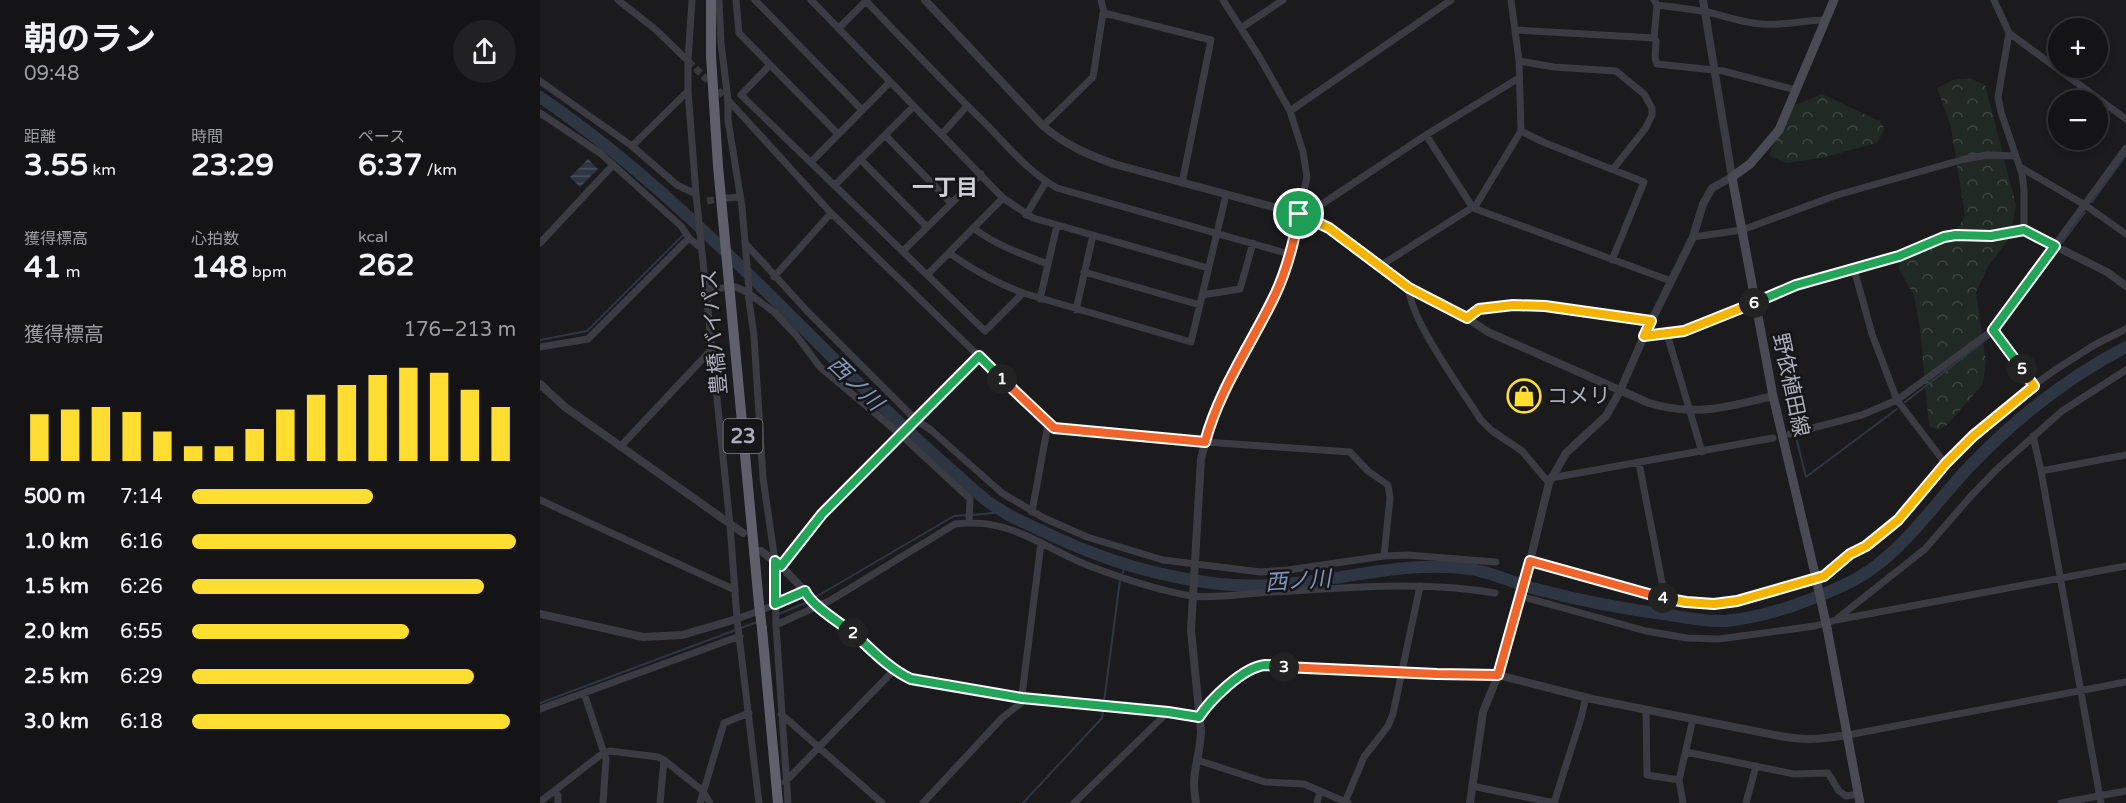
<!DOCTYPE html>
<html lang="ja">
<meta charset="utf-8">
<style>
:root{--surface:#141416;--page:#212123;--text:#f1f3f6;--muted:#9d9ea1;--line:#333335;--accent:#ffde31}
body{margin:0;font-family:"Varela Round","Noto Sans JP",sans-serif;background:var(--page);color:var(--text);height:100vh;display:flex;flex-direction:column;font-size:22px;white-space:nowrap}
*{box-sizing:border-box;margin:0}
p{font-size:20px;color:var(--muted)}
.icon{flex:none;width:33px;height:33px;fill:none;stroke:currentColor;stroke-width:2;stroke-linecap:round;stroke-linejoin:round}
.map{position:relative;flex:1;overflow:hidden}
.sheet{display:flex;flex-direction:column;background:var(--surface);width:540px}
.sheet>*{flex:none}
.fabs{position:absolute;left:1508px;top:18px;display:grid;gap:12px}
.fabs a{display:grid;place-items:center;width:60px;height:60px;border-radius:50%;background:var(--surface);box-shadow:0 3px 9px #0003,0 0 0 2px var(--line);font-size:30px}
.pin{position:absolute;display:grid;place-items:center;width:51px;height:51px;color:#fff;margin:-26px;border:3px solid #fff;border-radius:50%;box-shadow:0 2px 6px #0007}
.km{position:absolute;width:30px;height:30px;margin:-15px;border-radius:50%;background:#222;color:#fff;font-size:16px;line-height:30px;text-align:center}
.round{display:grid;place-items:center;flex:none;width:63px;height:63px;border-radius:32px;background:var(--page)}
.head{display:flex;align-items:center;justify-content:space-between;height:102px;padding:0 24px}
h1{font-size:33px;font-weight:700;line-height:45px}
.figures{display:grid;grid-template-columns:repeat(3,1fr);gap:9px;height:102px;padding:6px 24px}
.figures div{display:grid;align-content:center}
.figures b{font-size:30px;font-weight:700}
.figures small{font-size:16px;font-weight:400}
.figures p{font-size:16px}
.chart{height:168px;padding:12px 24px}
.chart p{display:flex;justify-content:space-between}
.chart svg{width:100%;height:108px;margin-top:6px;stroke:var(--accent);stroke-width:6}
ul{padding:0 24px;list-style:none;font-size:20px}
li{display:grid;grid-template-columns:96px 72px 1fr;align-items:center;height:45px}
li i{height:15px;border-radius:8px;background:var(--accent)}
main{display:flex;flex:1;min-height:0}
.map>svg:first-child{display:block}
.forest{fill:url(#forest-crowns)}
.water{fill:url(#water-rules)}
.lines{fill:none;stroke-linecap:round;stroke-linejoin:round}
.stream{stroke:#2f3643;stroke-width:2}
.river{stroke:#2f3643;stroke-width:12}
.minor-tunnel{stroke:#38383d;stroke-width:7;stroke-dasharray:7 3.5;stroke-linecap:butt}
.minor{stroke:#3b3b43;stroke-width:7}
.tertiary{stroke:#3b3b43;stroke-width:8}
.secondary{stroke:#494a53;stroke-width:9}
.trunk{stroke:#5f606b;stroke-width:10}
.secondary-bridge{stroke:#494a53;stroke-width:9}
.trunk-bridge{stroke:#5f606b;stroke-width:10}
.split-1-casing{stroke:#fff;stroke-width:12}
.split-2-casing{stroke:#fff;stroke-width:12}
.split-3-casing{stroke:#fff;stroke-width:12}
.split-4-casing{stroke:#fff;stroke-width:12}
.split-5-casing{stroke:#fff;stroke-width:12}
.split-6-casing{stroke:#fff;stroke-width:12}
.split-7-casing{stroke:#fff;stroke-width:12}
.split-1{stroke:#f0652b;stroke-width:8}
.split-2{stroke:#22a559;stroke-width:8}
.split-3{stroke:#22a559;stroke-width:8}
.split-4{stroke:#f0652b;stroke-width:8}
.split-5{stroke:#f5b400;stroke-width:8}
.split-6{stroke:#22a559;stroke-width:8}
.split-7{stroke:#f5b400;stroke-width:8}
.labels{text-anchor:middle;stroke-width:5;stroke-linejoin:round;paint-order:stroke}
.shield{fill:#161518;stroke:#7f808c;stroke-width:1.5}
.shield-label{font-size:20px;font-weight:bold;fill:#acaebd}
.street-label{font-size:21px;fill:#acaebd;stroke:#161518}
.poi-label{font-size:21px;fill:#acaebd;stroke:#161518;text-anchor:start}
.neighbourhood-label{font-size:22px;font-weight:bold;fill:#cecfd9;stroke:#161518}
.water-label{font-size:22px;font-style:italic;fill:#8196bb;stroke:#161518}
</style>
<main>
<section class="sheet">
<div class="head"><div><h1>朝のラン</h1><p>09:48</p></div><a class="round"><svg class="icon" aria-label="share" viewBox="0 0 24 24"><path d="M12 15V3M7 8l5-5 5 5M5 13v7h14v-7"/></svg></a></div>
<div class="figures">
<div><p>距離</p><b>3.55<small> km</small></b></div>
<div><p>時間</p><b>23:29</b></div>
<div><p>ペース</p><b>6:37<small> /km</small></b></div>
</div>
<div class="figures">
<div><p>獲得標高</p><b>41<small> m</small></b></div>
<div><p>心拍数</p><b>148<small> bpm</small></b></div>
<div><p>kcal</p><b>262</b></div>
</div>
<div class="chart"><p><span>獲得標高</span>176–213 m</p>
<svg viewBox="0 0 160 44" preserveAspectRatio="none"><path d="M5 44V25M15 44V23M25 44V22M35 44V24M45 44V32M55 44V38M65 44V38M75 44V31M85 44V23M95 44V17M105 44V13M115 44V9M125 44V6M135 44V8M145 44V15M155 44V22"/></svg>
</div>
<ul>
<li><b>500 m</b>7:14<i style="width:56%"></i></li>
<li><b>1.0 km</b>6:16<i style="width:100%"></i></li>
<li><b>1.5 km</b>6:26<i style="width:90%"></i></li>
<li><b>2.0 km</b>6:55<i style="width:67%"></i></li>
<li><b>2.5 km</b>6:29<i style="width:87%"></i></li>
<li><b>3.0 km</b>6:18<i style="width:98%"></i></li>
</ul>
</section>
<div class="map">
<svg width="1586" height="803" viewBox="0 0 1586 803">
<defs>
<pattern id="forest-crowns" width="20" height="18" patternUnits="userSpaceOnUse" patternTransform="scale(1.5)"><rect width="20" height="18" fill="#202923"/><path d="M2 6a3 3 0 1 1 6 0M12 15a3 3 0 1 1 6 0" fill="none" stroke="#3e4641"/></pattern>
<pattern id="water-rules" width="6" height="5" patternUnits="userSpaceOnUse" patternTransform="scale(1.5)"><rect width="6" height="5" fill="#2f3643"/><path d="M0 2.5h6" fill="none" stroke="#4a515c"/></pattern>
</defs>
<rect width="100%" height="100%" fill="#1b1a1d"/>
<path class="forest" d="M 1430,78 L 1445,85 L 1476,205 L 1470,237 L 1448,267 L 1436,292 L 1446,362 L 1443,384 L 1407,425 L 1398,430 L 1389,426 L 1380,329 L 1374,296 L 1359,269 L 1359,253 C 1384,246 1413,242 1425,216 L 1411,127 L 1397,88 L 1413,80 Z
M 1282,94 L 1339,121 L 1345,129 L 1337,143 L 1281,158 L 1246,163 L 1229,156 L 1236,136 L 1253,106 Z"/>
<path class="water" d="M 48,159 L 58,169 L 40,187 L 30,177 Z"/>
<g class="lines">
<path class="stream" d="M 1552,202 L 1586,155
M 1522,243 L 1545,212
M 1459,330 L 1515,253
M 0,340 L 47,331 L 143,235
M 1365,402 L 1451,336
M 1256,437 L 1266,477 L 1357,409
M 432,515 L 463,512
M 582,575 L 585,565
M 274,598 L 414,516 L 427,515
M 239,614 L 270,601
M 564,702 L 580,580
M 0,703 L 217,622
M 483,803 L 562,718 L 563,710"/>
<path class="river" d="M 0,97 C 106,169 196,261 286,351 C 326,391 366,430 408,467 C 425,481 440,498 459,509 C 472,518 486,523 500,530 C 548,553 589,568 641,578 C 674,585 711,587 744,584 C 806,580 867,560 930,569 C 951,572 971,582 992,588 C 1037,600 1083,609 1130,615 C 1148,618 1167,622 1186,621 C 1226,617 1265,603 1302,586 C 1357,562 1390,508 1430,466 C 1475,419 1528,377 1586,347"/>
<path class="minor-tunnel" d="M 148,61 L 188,100
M 167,201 L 185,198"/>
<path class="minor" d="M 78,0 L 115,29 L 148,61
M 152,0 L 148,61 L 148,91 L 156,194 L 190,525 L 197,619 L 219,803
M 179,0 L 181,43 L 188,100 L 188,120 L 202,207 L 209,290 L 208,293 L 214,336 L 223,478 L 235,561 L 236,625 L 248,803
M 196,0 L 199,33 L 298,134
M 215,0 L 322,110
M 271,0 L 463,198 L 493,218 L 668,268
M 325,0 C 366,43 406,85 448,126 C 470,149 489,172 517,188 L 749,254
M 683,0 L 720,58 L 750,111 L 763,152 L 767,177 L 759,214
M 1114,0 L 1117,5 L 1114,38 L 1116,41 L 1115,58 L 1117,64 L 1183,71 L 1256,90
M 1454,0 L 1469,33 L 1586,119
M 1117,5 C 1133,7 1151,9 1167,12 C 1185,16 1203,23 1221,24 C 1243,26 1264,20 1285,20
M 564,13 L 671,40 L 642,183
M 299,28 L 327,0
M 701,28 L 743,0
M 976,30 L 1114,38
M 1469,33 L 1458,97 L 1461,112 L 1482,174 L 1484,190 L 1484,230
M 979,61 L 1014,67 L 1076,71 L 1104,94 L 1112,108 L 1112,115 L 1105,129 L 1073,169
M 230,65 L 201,95 L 445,331 L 483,293
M 0,81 L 92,146 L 137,185 L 156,194
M 188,100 L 291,213 L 512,427 L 665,442 L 810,452 L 828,471 L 848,485 L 850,498 L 844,556
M 750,111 L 911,0
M 0,113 L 60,153 L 141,226 L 149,238 L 161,248
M 503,126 L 553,77 L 563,13 L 564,13 L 561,0
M 981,131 L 1003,142 L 1104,182 L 1072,260
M 402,134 L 427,106
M 345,135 L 411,203
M 886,135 L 933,208 L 1131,281
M 92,146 L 148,91
M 320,159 L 387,227
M 271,162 L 350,82
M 1480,167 L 1545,205 L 1586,234
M 295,185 L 374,106
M 187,198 L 200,197
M 486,215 L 506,182
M 764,216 L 886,135 L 979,78
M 433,228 C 456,245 481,254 508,264
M 1153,237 L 1202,230 L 1297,195 L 1425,159 L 1447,155 L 1475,156
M 0,243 L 72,166
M 206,244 L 267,311 L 376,420 L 391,430 L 462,493 L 504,518 L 547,537 L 623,560 L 721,572 L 748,570 L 844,556 L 867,555 L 956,562
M 363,251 L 441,174
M 409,253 C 433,270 456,283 483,293 L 651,342 L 686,195
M 840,266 L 936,205 L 981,131 L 979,61 L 971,0
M 1314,269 L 1332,334 L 1357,400 L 1405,463
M 544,272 L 660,305
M 387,275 L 463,198
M 234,277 L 291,213
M 196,287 L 208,293 L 234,312 L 256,335 L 280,367 L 361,435 L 430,499 L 429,522
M 869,288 C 869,318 923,392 941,420 L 951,430 L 982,451 L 1009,483
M 165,289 L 183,288
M 662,295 L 700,289 L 713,243
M 500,299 L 517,225
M 536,310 L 553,235
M 927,318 L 939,309 L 973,305 L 1005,306 L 1111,321
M 1453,330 L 1494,386
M 1127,334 L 1162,452
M 1104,336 L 1144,331 L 1256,284 L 1359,256 L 1404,237 L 1416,235 L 1451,236 L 1484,230 L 1517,247
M 0,347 L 48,339 L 149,238
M 1250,434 L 1322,415 L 1357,400 L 1453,330 L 1586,148
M 1493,436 L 1501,471 L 1561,803
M 80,447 L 171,350
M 1099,463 L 1125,598
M 1501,471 L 1586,455
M 1011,478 L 1233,438
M 0,500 L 195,590
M 492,512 L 508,424
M 990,561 L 1113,596 L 1146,602 L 1174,604 L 1197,601 L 1284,576 L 1310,554 L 1326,546 L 1358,520 L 1405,463 L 1433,436 L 1476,398 L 1515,370 L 1556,344 L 1586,329
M 241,566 L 282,514 L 439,356
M 980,596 L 1106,631 L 1147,638 L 1179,639 L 1275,626 L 1296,620 L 1586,566
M 1298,618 L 1385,549 L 1431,496 L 1456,470 L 1522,411 L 1586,370
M 197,619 L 240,603 L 265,591
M 236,625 L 291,600 L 415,524 C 469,517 501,546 547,565 C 578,577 618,590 651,596 C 671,599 711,593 733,592 C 807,588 882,580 955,593
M 44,693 L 66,759 L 63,803
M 0,709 L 200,636
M 1106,710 L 1107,775 L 1139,780
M 241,714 L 342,803
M 1308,735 L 1586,682
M 1146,752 L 1254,774 L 1288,773 L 1299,791 L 1306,796 L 1319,794
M 657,760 L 725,782 L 764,784 L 808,803
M 245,782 L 355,669
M 932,786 L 1015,803
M 14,791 L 18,795 L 18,803
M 0,802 L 63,753 L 70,751 L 118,757 L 124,760 L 163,791 L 170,803
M 805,802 L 824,757 L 848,726 L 853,714 L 880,586
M 120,803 L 124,760
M 160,803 L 184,723 L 209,713
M 383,803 L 462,718 L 481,703 L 501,543
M 534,803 L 628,712
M 777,803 L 780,791
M 1014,803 L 1041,718 L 1046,697
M 1143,803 L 1139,780 L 1153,719
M 1206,803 L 1216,766
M 1521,803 L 1586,791"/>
<path class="tertiary" d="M 385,0 L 503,126 C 526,145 546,154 574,164 L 759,214 L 789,228 L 869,288 L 927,318 L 948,332 L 1109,403 C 1155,417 1188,407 1233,396
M 1523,250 L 1567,272 L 1586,286
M 0,384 L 25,407 L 203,533
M 221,551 L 241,566 L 279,606 L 343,660 L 363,675 L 371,679 L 482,698 L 628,712 L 659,717
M 0,614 L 103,637 L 142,635 L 197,619
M 659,717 C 673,695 700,672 725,665 L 897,674 L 958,675 L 1052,699 L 1240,736 C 1267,741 1281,739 1308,735
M 656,803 C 650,773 660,760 661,731 L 651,630 L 661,459 L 670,425 L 688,383 L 705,348 L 737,291 L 749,254 L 759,214
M 930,803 L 943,712 L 958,675 L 990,561 L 1009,483 L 1026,453 L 1066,416 L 1080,391 L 1104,336 L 1153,237 L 1163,204 L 1172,188 L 1192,177 L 1163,0"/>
<path class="secondary" d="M 1275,574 L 1233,396 L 1192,177 L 1210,164 L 1239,130 L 1294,0
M 1287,628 L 1320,803"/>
<path class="trunk" d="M 171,0 L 171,56 L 178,166 L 219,604
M 222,629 L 238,803"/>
<path class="secondary-bridge" d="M 1275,574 L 1287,628"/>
<path class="trunk-bridge" d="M 219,604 L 222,629"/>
</g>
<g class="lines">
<g class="split-1-casing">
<path id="split-1" d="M 462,379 L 514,428 L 665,442 C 679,390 710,346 733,299 C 746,273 754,242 759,214"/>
</g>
<g class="split-2-casing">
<path id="split-2" d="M 313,633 C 299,622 272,606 265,591 L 235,604 L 235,561 L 241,566 L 282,514 L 439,356 L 462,379"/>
</g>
<g class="split-3-casing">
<path id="split-3" d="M 313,633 C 331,649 349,669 371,679 L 482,698 L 628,712 L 659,717 C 670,700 703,667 725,665 C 731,665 738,666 744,667"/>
</g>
<g class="split-4-casing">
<path id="split-4" d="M 744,667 L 897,674 L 958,675 L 990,561 L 1123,598"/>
</g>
<g class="split-5-casing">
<path id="split-5" d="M 1123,598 L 1146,602 L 1174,604 L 1197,601 L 1284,576 L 1310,554 L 1326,546 L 1358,520 L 1406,463 L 1433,436 L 1494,386 L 1482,369"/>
</g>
<g class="split-6-casing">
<path id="split-6" d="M 1214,303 L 1256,285 L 1359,256 L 1404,237 L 1416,235 L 1451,236 L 1484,230 L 1515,246 L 1453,330 L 1482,369"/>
</g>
<g class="split-7-casing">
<path id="split-7" d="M 759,214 L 789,228 L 869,288 L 927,318 L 939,309 L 973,305 L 1005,306 L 1111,321 L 1104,336 L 1144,331 L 1214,303"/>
</g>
<use href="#split-1" class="split-1"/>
<use href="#split-2" class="split-2"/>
<use href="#split-3" class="split-3"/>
<use href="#split-4" class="split-4"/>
<use href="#split-5" class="split-5"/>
<use href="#split-6" class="split-6"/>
<use href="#split-7" class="split-7"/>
</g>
<defs>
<g id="shop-ring" transform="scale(1.725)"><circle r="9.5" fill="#161518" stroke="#ffde31" stroke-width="1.5"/><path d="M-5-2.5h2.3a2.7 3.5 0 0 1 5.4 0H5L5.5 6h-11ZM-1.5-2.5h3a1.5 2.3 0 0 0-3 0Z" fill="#ffde31"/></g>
</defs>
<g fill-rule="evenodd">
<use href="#shop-ring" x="984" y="396"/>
</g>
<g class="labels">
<rect class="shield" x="183.5" y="419" width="39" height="34" rx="4.5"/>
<g class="shield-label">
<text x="203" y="443">23</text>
</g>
<g class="street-label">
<text transform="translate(174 332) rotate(-95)" y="7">豊橋バイパス</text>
<text transform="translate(1251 385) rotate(78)" y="7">野依植田線</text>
</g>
<g class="poi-label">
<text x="1007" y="403">コメリ</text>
</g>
<g class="neighbourhood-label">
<text x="405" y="195">一丁目</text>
</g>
<g class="water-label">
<text transform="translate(316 383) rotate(44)" y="8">西ノ川</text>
<text transform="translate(758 580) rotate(-4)" y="8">西ノ川</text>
</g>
</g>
</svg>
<div class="fabs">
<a>+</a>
<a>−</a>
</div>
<div class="pin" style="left:759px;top:214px;background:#1e9e55"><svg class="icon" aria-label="arrive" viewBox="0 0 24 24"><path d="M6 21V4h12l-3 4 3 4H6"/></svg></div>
<b class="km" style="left:462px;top:379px">1</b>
<b class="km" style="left:313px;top:633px">2</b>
<b class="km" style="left:744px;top:667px">3</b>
<b class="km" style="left:1123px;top:598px">4</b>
<b class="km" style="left:1482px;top:369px">5</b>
<b class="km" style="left:1214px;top:303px">6</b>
</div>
</main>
